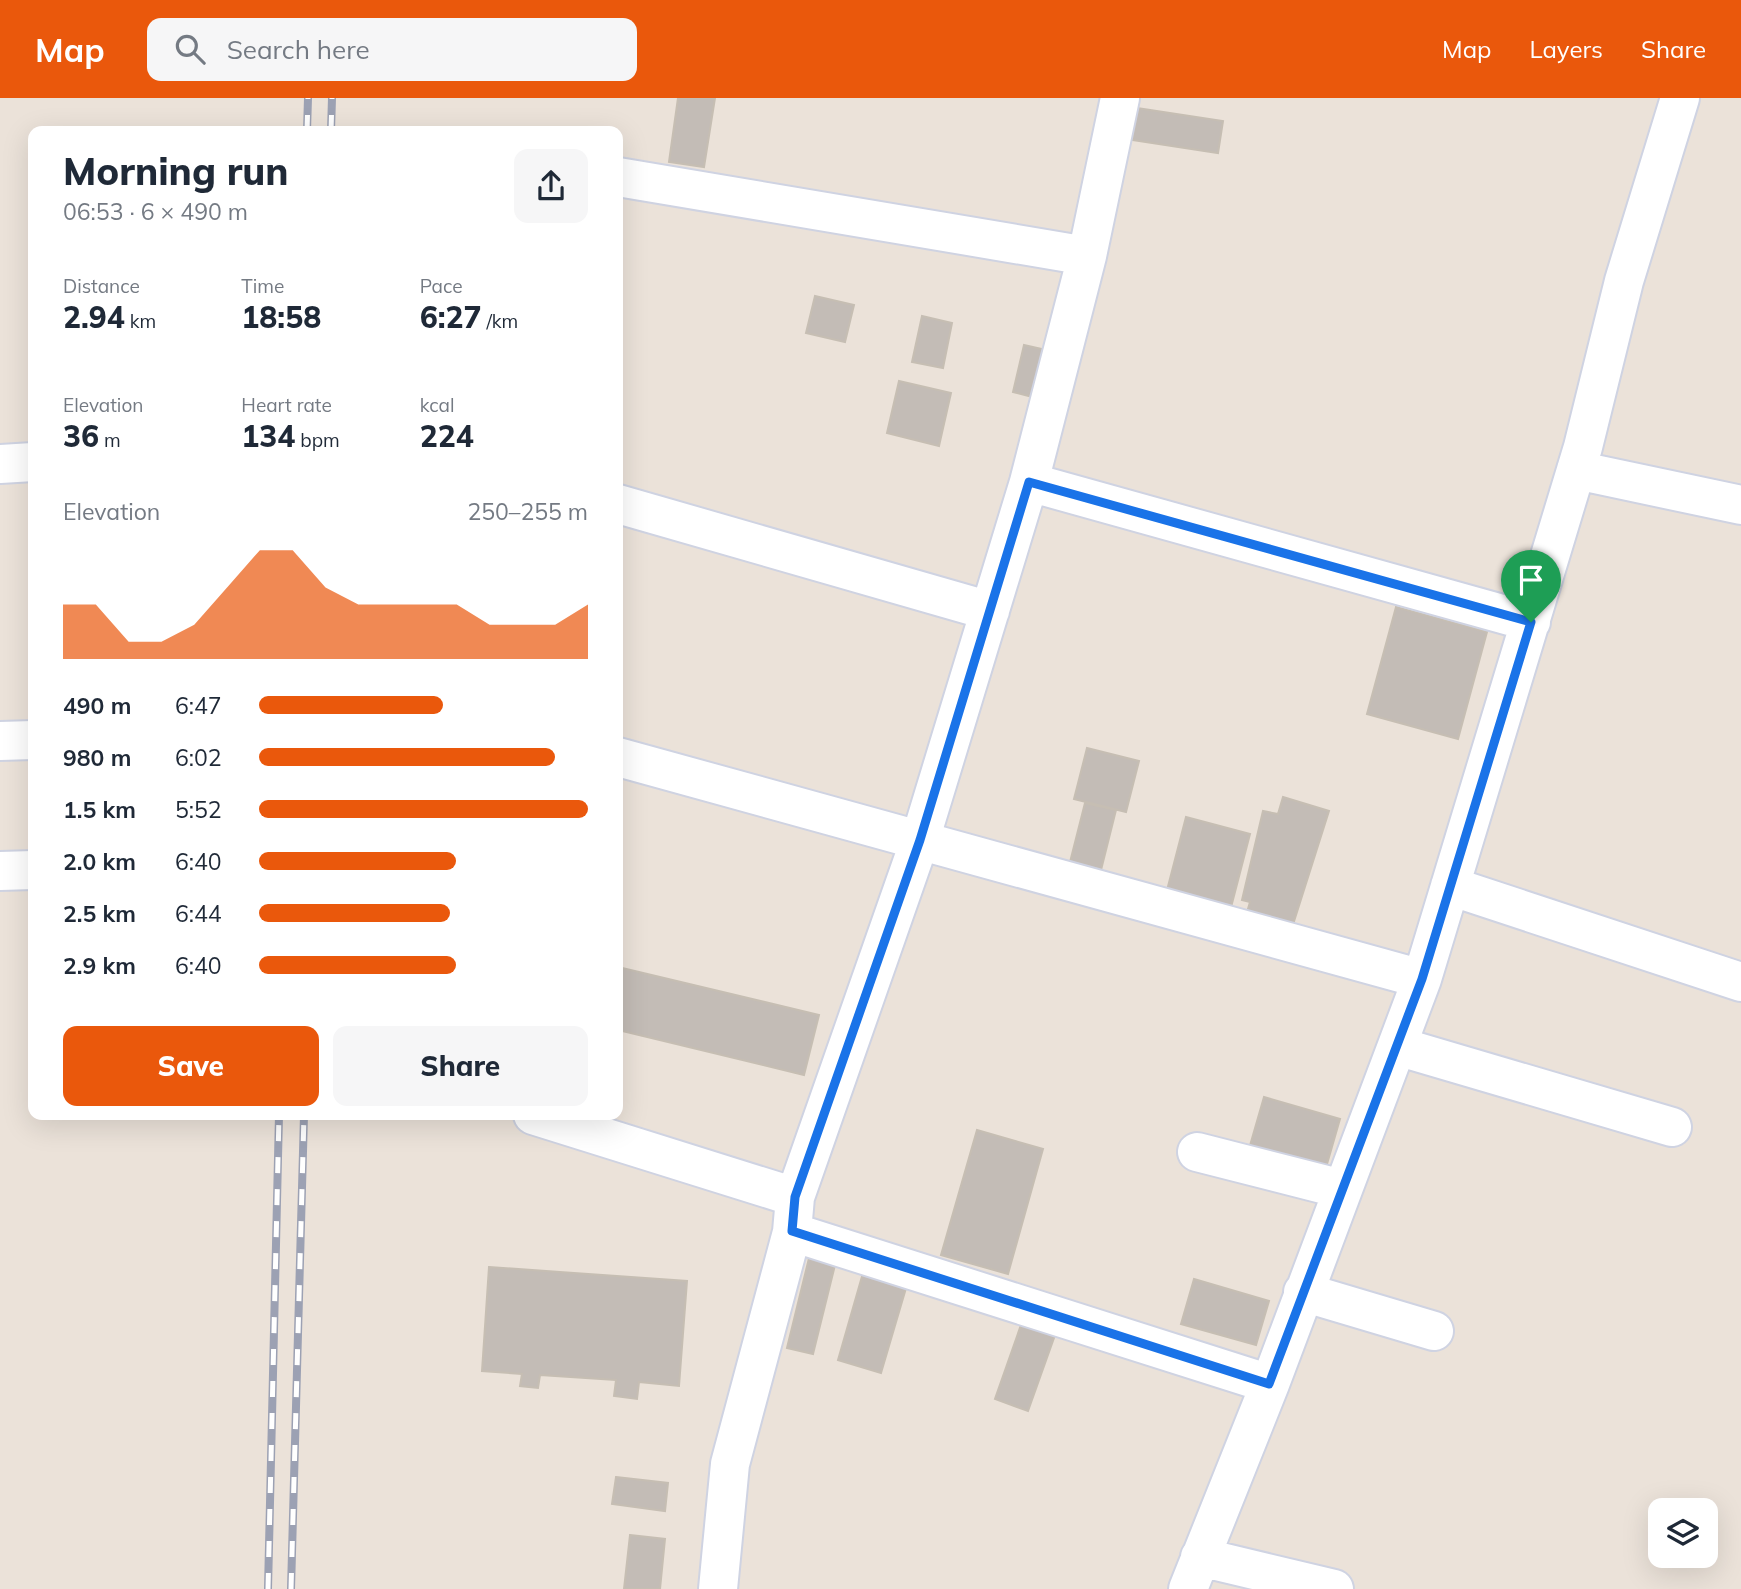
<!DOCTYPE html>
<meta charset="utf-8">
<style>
:root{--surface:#fff;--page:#f6f6f7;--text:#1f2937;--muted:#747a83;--accent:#ea580c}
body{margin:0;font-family:Mulish,sans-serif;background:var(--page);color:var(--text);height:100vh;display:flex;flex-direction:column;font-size:26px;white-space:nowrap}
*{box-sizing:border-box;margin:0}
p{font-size:23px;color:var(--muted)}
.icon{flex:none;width:38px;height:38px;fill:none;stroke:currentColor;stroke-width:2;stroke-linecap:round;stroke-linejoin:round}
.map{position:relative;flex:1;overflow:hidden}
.sheet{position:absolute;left:28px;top:28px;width:595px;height:994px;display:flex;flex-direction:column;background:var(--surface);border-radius:14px;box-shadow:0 7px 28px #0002}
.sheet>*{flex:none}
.fabs{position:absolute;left:1648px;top:1400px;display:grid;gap:14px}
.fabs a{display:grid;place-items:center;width:70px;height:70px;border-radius:14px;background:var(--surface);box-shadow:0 7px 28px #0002;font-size:35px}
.pin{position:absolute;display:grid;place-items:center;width:60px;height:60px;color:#fff;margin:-72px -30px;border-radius:50% 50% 50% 0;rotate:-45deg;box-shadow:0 0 7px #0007}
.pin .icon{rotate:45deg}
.round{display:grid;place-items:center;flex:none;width:74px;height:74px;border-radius:14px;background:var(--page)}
.head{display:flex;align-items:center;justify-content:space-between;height:119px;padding:0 35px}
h1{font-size:38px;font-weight:800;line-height:52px}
.metrics{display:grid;grid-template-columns:repeat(3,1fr);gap:10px;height:119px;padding:7px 35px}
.metrics div{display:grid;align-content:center}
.metrics b{font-size:30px;font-weight:800}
.metrics small{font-size:19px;font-weight:400}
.metrics p{font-size:19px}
.chart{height:196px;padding:14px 35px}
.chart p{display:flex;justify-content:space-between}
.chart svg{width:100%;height:126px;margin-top:7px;fill:var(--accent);opacity:.7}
.cta{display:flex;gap:14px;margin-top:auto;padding:14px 35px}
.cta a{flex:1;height:80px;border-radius:14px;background:var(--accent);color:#fff;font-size:28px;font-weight:800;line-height:80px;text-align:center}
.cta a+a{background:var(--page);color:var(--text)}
ul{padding:0 35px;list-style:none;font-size:23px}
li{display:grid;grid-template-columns:112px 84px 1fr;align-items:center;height:52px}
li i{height:18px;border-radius:9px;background:var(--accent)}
header{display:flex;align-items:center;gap:42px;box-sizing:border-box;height:98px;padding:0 35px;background:var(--accent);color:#fff}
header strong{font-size:33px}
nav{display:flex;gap:38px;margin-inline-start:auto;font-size:24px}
.search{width:490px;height:63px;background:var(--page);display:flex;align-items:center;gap:18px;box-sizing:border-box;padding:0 24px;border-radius:14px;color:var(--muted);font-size:26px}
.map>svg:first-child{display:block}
.building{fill:#c3bcb6;stroke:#c6beb3;stroke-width:2}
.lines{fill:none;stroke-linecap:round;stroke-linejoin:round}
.minor-casing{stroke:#cfd3e2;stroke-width:42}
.minor{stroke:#fff;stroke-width:38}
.rail-casing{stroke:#9ca1b3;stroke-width:8}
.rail{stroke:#fff;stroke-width:5;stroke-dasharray:16;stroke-linecap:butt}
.route-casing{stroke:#fff;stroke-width:14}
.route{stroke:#1a73e8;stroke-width:9}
</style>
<header>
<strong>Map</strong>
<div class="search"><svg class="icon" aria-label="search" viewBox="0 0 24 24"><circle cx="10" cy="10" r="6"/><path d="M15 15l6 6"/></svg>Search here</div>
<nav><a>Map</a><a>Layers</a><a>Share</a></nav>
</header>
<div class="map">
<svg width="1741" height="1491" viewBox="0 0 1741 1491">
<rect width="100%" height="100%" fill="#ebe2d9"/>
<path class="building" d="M 678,0 L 715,0 L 704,69 L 669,64 Z
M 1137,10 L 1223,23 L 1218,55 L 1132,42 Z
M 815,198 L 854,207 L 845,244 L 806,235 Z
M 922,218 L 952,225 L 943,270 L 912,264 Z
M 1024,247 L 1055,254 L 1044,302 L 1013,294 Z
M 899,283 L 951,295 L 939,348 L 887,335 Z
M 1396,509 L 1487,534 L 1458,641 L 1367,616 Z
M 1087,650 L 1139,663 L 1126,714 L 1074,701 Z
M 1283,699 L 1329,713 L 1290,836 L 1245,821 L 1250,804 L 1242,802 L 1263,713 L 1278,716 Z
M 1085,705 L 1116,712 L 1099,780 L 1068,772 Z
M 1186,719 L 1250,736 L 1229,817 L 1165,800 Z
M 618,869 L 819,917 L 804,977 L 618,932 Z
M 1264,999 L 1340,1021 L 1325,1073 L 1249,1051 Z
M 977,1032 L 1043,1051 L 1008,1176 L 941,1157 Z
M 811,1152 L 837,1159 L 813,1256 L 787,1250 Z
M 865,1168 L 909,1180 L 881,1275 L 838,1262 Z
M 489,1169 L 687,1183 L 679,1288 L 639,1284 L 637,1301 L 614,1298 L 616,1282 L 540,1277 L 538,1290 L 520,1288 L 522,1276 L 482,1273 Z
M 1194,1181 L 1269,1203 L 1256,1247 L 1181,1226 Z
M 1022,1224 L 1055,1237 L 1028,1313 L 995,1301 Z
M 616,1379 L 668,1385 L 665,1413 L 612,1406 Z
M 630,1437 L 665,1441 L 660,1491 L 624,1491 Z"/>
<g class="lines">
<g class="minor-casing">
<path id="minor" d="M 618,79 L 1087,158
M 0,366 L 33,364
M 1576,372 L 1741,407
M 1029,384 L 1531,524
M 618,406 L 990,513
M 0,643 L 33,642
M 618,659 L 1422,881
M 0,773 L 33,772
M 1450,788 L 1741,884
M 1397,948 L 1672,1029
M 533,1017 L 795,1099
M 1197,1054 L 1342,1091
M 792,1134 L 1270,1286
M 1303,1194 L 1434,1233
M 1200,1459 L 1334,1491
M 718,1491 L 730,1366 L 792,1134 L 795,1099 L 920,742 L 1029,384 L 1087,158 L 1120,0
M 1188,1491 L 1270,1286 L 1422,881 L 1583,349 L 1624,183 L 1680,0"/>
</g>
<use href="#minor" class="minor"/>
<g class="rail-casing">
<path id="rail" d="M 307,33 L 308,0
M 331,33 L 332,0
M 268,1491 L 279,1017
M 291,1491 L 304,1017"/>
</g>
<use href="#rail" class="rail"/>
</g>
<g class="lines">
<g class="route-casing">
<path id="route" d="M 1029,384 L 1531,524 L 1422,881 L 1269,1286 L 792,1133 L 795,1099 L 920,742 Z"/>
</g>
<use href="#route" class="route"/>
</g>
</svg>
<div class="fabs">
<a><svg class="icon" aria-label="layers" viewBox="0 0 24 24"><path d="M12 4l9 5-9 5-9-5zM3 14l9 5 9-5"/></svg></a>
</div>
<div class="pin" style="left:1531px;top:524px;background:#1e9e55"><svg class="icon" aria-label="arrive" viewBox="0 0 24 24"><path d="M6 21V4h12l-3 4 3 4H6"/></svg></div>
<section class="sheet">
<div class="head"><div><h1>Morning run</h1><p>06:53 · 6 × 490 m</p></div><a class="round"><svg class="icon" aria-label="share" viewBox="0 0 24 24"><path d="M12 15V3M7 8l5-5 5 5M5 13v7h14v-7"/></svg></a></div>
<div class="metrics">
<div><p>Distance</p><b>2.94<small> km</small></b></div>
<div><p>Time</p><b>18:58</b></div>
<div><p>Pace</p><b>6:27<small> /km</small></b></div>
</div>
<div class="metrics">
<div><p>Elevation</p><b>36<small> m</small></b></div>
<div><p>Heart rate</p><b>134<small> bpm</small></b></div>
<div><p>kcal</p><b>224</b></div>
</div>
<div class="chart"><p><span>Elevation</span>250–255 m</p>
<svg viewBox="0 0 160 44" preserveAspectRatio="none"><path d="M0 44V25L10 25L20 38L30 38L40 32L50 19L60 6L70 6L80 19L90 25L100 25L110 25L120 25L130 32L140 32L150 32L160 25V44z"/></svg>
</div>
<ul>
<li><b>490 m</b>6:47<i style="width:56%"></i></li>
<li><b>980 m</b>6:02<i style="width:90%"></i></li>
<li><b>1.5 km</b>5:52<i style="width:100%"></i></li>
<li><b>2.0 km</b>6:40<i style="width:60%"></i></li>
<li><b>2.5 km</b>6:44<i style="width:58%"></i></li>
<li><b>2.9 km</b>6:40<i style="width:60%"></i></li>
</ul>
<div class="cta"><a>Save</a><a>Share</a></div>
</section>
</div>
